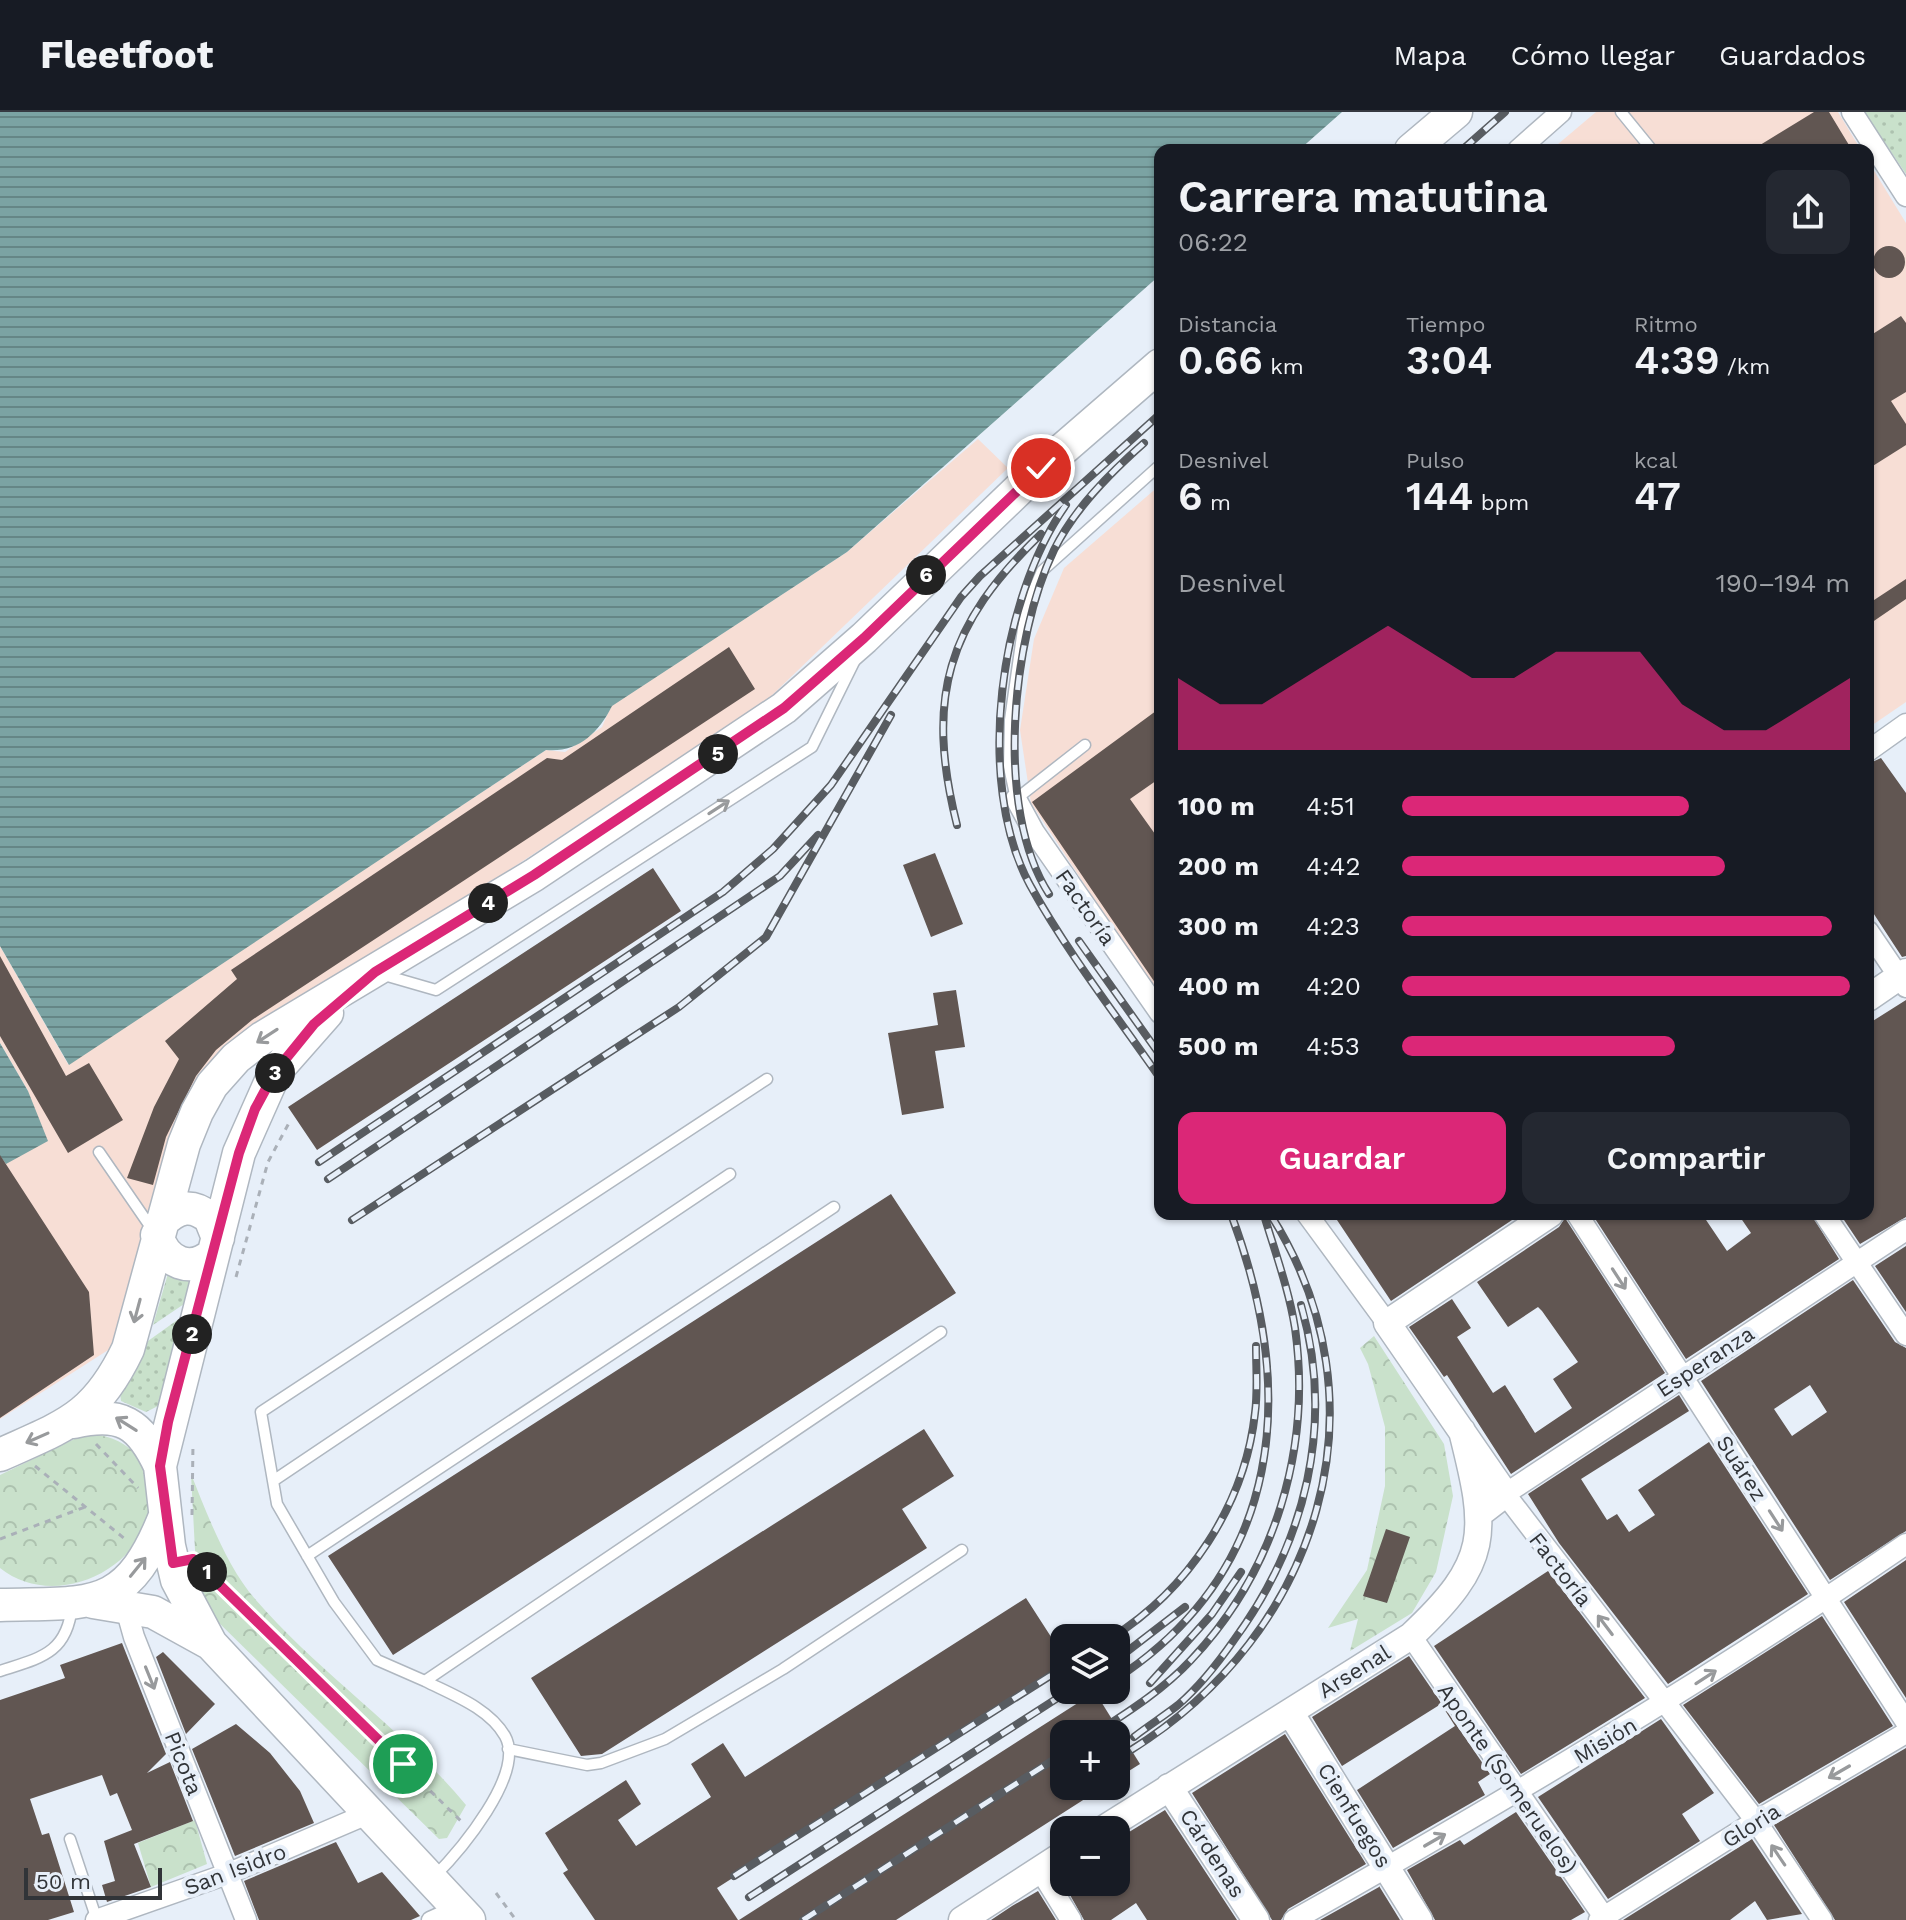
<!DOCTYPE html>
<html lang="es">
<meta charset="utf-8">
<style>
:root{--surface:#171b24;--page:#242831;--text:#f1f3f6;--muted:#9ea1a6;--line:#363941;--accent:#db2777}
body{margin:0;font-family:"Work Sans",sans-serif;background:var(--page);color:var(--text);height:100vh;display:flex;flex-direction:column;font-size:30px;white-space:nowrap}
*{box-sizing:border-box;margin:0}
p{font-size:26px;color:var(--muted)}
.icon{flex:none;width:44px;height:44px;fill:none;stroke:currentColor;stroke-width:2;stroke-linecap:round;stroke-linejoin:round}
.map{position:relative;flex:1;overflow:hidden}
.sheet{position:absolute;left:1154px;top:32px;width:720px;height:1076px;display:flex;flex-direction:column;background:var(--surface);border-radius:16px;box-shadow:0 2px 6px #0004}
.sheet>*{flex:none}
.tools{position:absolute;left:1050px;top:1512px;display:grid;gap:16px}
.tools a{display:grid;place-items:center;width:80px;height:80px;border-radius:16px;background:var(--surface);box-shadow:0 2px 6px #0004;font-size:40px}
.scale{position:absolute;left:24px;bottom:20px;width:138px;box-sizing:border-box;padding-left:8px;border:4px solid #313438;border-top:0;font-size:22px;line-height:28px;white-space:nowrap;color:#313438;-webkit-text-stroke:6px #e7eff9;paint-order:stroke}
.pin{position:absolute;display:grid;place-items:center;width:68px;height:68px;color:#fff;margin:-34px;border:4px solid #fff;border-radius:50%;box-shadow:0 2px 8px #0007}
.km{position:absolute;width:40px;height:40px;margin:-20px;border-radius:50%;background:#222;color:#fff;font-size:22px;line-height:40px;text-align:center}
.round{display:grid;place-items:center;flex:none;width:84px;height:84px;border-radius:16px;background:var(--page)}
.summary{display:flex;align-items:center;justify-content:space-between;height:136px;padding:0 24px}
h1{font-size:44px;font-weight:600;line-height:60px}
.metrics{display:grid;grid-template-columns:repeat(3,1fr);gap:12px;height:136px;padding:8px 24px}
.metrics div{display:grid;align-content:center}
.metrics b{font-size:40px;font-weight:600}
.metrics small{font-size:22px;font-weight:400}
.metrics p{font-size:22px}
.chart{height:224px;padding:16px 24px}
.chart p{display:flex;justify-content:space-between}
.chart svg{width:100%;height:144px;margin-top:8px;fill:var(--accent);opacity:.7}
.action{display:flex;gap:16px;margin-top:auto;padding:16px 24px}
.action a{flex:1;height:92px;border-radius:16px;background:var(--accent);color:#fff;font-size:32px;font-weight:600;line-height:92px;text-align:center}
.action a+a{background:var(--page);color:var(--text)}
ul{padding:0 24px;list-style:none;font-size:26px}
li{display:grid;grid-template-columns:128px 96px 1fr;align-items:center;height:60px}
li i{height:20px;border-radius:10px;background:var(--accent)}
header{display:flex;align-items:center;gap:48px;box-sizing:border-box;height:112px;padding:0 40px;background:var(--surface);border-bottom:2px solid var(--line)}
header strong{font-size:38px}
nav{display:flex;gap:44px;margin-inline-start:auto;font-size:28px}
.map>svg:first-child{display:block}
.industrial{fill:#f7ded5}
.grass{fill:url(#grass-dots)}
.park{fill:url(#park-crowns)}
.water{fill:url(#water-rules)}
.building{fill:#615652;fill-rule:evenodd}
.lines{fill:none;stroke-linecap:round;stroke-linejoin:round}
.service-casing{stroke:#afb7c0;stroke-width:13}
.pedestrian-casing{stroke:#afb7c0;stroke-width:19}
.minor-casing{stroke:#afb7c0;stroke-width:23}
.tertiary-casing{stroke:#afb7c0;stroke-width:29}
.primary-casing{stroke:#afb7c0;stroke-width:35}
.path{stroke:#aab0b8;stroke-width:3;stroke-dasharray:6 6;stroke-linecap:butt}
.service{stroke:#fff;stroke-width:10}
.pedestrian{stroke:#fff;stroke-width:16}
.minor{stroke:#fff;stroke-width:20}
.tertiary{stroke:#fff;stroke-width:26}
.primary{stroke:#fff;stroke-width:32}
.rail-casing{stroke:#585c61;stroke-width:8}
.rail{stroke:#e7eff9;stroke-width:5;stroke-dasharray:15;stroke-linecap:butt}
.oneway{stroke:#989a9c}
.route-casing{stroke:#fff;stroke-width:16}
.route{stroke:#db2777;stroke-width:10}
.labels{text-anchor:middle;stroke-width:8;stroke-linejoin:round;paint-order:stroke}
.street-label{font-size:22px;fill:#313438;stroke:#e7eff9}
</style>
<header>
<strong>Fleetfoot</strong>
<nav><a>Mapa</a><a>Cómo llegar</a><a>Guardados</a></nav>
</header>
<div class="map">
<svg width="1906" height="1808" viewBox="0 0 1906 1808">
<defs>
<pattern id="grass-dots" width="8" height="8" patternUnits="userSpaceOnUse" patternTransform="scale(2)"><rect width="8" height="8" fill="#c9e1cb"/><path d="M2 2h.1M6 6h.1" fill="none" stroke="#adc2af" stroke-width="1.8" stroke-linecap="round"/></pattern>
<pattern id="park-crowns" width="20" height="18" patternUnits="userSpaceOnUse" patternTransform="scale(2)"><rect width="20" height="18" fill="#c9e1cb"/><path d="M2 6a3 3 0 1 1 6 0M12 15a3 3 0 1 1 6 0" fill="none" stroke="#adc2af"/></pattern>
<pattern id="water-rules" width="6" height="5" patternUnits="userSpaceOnUse" patternTransform="scale(2)"><rect width="6" height="5" fill="#7ba3a3"/><path d="M0 2.5h6" fill="none" stroke="#658686"/></pattern>
</defs>
<rect width="100%" height="100%" fill="#e7eff9"/>
<path class="industrial" d="M 1596,0 L 1838,0 L 1861,38 L 1551,38 Z
M 1868,49 L 1906,111 L 1906,590 L 1868,616 Z
M 978,327 L 1008,356 L 765,590 L 235,938 L 116,1233 L 0,1307 L 0,1044 L 28,979 L 0,931 L 0,834 L 68,952 L 546,638 L 565,640 L 602,615 L 611,594 L 847,440 Z
M 1160,373 L 1160,888 L 1031,691 L 1020,618 L 1034,527 L 1064,456 Z"/>
<path class="grass" d="M 1864,0 L 1906,0 L 1906,62 Z
M 169,1158 L 194,1167 L 187,1190 L 153,1213 Z
M 187,1201 L 158,1294 L 146,1300 L 121,1289 L 120,1281 L 148,1229 Z"/>
<path class="park" d="M 1374,1224 L 1444,1332 L 1453,1384 L 1436,1460 L 1412,1501 L 1350,1539 L 1358,1507 L 1328,1516 L 1367,1458 L 1385,1374 L 1385,1315 L 1368,1252 L 1360,1236 Z
M 85,1322 C 130,1321 161,1358 149,1403 C 132,1465 49,1496 0,1456 L 0,1363 Z
M 191,1362 C 207,1402 227,1455 255,1487 C 320,1562 403,1617 466,1693 L 447,1726 L 439,1727 L 217,1509 L 197,1476 Z
M 195,1708 L 207,1752 L 151,1775 L 138,1731 Z"/>
<path class="water" d="M 0,0 L 1342,0 L 1299,38 L 1160,38 L 1160,163 L 847,440 L 612,594 C 598,622 577,641 546,638 L 69,953 L 0,834 Z
M 0,931 L 28,979 L 48,1029 L 6,1052 L 0,1044 Z"/>
<path class="building" d="M 1814,0 L 1829,0 L 1852,38 L 1752,38 Z
M1873 150a16 16 0 1 1 32 0a16 16 0 1 1-32 0Z
M 1901,204 L 1906,211 L 1906,280 L 1891,289 L 1906,312 L 1906,333 L 1868,357 L 1868,225 Z
M 1906,467 L 1906,487 L 1868,513 L 1868,492 Z
M 729,535 L 755,577 L 252,908 L 216,938 L 196,964 L 166,1025 L 153,1073 L 127,1066 L 154,995 L 179,947 L 165,929 L 237,867 L 231,858 L 547,646 L 562,648 Z
M 1160,596 L 1160,666 L 1130,687 L 1160,729 L 1160,878 L 1032,690 Z
M 1881,646 L 1906,681 L 1906,844 L 1902,845 L 1868,793 L 1868,652 Z
M 935,741 L 963,812 L 931,825 L 903,753 Z
M 653,756 L 681,799 L 317,1038 L 288,995 Z
M 0,844 L 66,964 L 89,951 L 123,1008 L 68,1041 L 0,924 Z
M 956,878 L 965,935 L 935,939 L 944,996 L 902,1003 L 888,921 L 938,913 L 933,881 Z
M 1906,888 L 1906,1105 L 1860,1132 L 1840,1102 L 1868,1102 L 1868,912 Z
M 0,1043 L 89,1180 L 94,1243 L 0,1306 Z
M 891,1082 L 956,1181 L 393,1543 L 328,1444 Z
M 1333,1102 L 1521,1102 L 1391,1189 Z
M 1592,1102 L 1702,1102 L 1727,1139 L 1751,1121 L 1738,1102 L 1811,1102 L 1839,1147 L 1686,1247 Z
M 1565,1106 L 1665,1261 L 1511,1362 L 1447,1263 L 1444,1265 L 1409,1215 L 1452,1187 L 1471,1216 L 1457,1225 L 1493,1281 L 1505,1273 L 1535,1321 L 1572,1296 L 1553,1267 L 1578,1250 L 1542,1199 L 1538,1195 L 1508,1215 L 1477,1170 L 1559,1115 Z
M 1906,1134 L 1906,1200 L 1875,1154 Z
M 1853,1168 L 1895,1230 L 1906,1236 L 1906,1419 L 1830,1468 L 1701,1269 ZM 1810,1273 L 1827,1300 L 1792,1324 L 1774,1297 Z
M 1679,1283 L 1689,1299 L 1581,1367 L 1607,1408 L 1617,1402 L 1629,1420 L 1655,1403 L 1638,1378 L 1709,1330 L 1808,1482 L 1668,1572 L 1559,1431 L 1528,1382 Z
M 924,1317 L 954,1364 L 902,1397 L 927,1436 L 602,1642 L 581,1644 L 531,1566 Z
M 1386,1417 L 1410,1425 L 1387,1491 L 1363,1484 Z
M 1906,1448 L 1906,1586 L 1844,1490 Z
M 1548,1459 L 1645,1586 L 1521,1662 L 1434,1534 Z
M 1026,1486 L 1064,1545 L 1064,1554 L 717,1776 L 738,1808 L 595,1808 L 563,1761 L 568,1758 L 545,1721 L 626,1668 L 641,1692 L 618,1708 L 636,1734 L 711,1685 L 691,1652 L 723,1631 L 745,1665 Z
M 1822,1504 L 1893,1614 L 1759,1692 L 1683,1593 Z
M 122,1531 L 166,1642 L 147,1661 L 170,1650 L 193,1709 L 134,1732 L 151,1775 L 107,1790 L 102,1773 L 115,1769 L 104,1729 L 132,1718 L 117,1681 L 110,1684 L 102,1663 L 30,1687 L 42,1723 L 49,1721 L 74,1800 L 48,1808 L 0,1808 L 0,1588 L 65,1566 L 60,1553 Z
M 163,1540 L 215,1592 L 186,1622 L 156,1545 Z
M 1409,1544 L 1490,1662 L 1478,1670 L 1485,1683 L 1393,1736 L 1357,1678 L 1455,1614 L 1441,1592 L 1342,1654 L 1312,1605 Z
M 1095,1580 L 1140,1652 L 1116,1667 L 1116,1622 L 1064,1622 L 1064,1674 L 1105,1674 L 896,1808 L 739,1808 Z
M 1661,1607 L 1714,1681 L 1682,1702 L 1700,1729 L 1608,1787 L 1538,1685 Z
M 236,1612 L 270,1641 L 300,1679 L 314,1711 L 235,1744 L 192,1637 Z
M 1285,1622 L 1366,1752 L 1288,1797 L 1281,1808 L 1272,1808 L 1192,1681 Z
M 1906,1636 L 1906,1808 L 1835,1808 L 1774,1713 Z
M 1165,1698 L 1237,1808 L 1147,1808 L 1136,1791 L 1111,1808 L 1084,1808 L 1060,1765 L 1064,1763 L 1064,1770 L 1116,1770 L 1116,1728 Z
M 1516,1700 L 1585,1800 L 1571,1808 L 1435,1808 L 1407,1758 L 1460,1728 L 1464,1733 Z
M 1752,1727 L 1802,1802 L 1767,1808 L 1755,1789 L 1730,1808 L 1623,1808 Z
M 336,1730 L 358,1771 L 382,1760 L 420,1804 L 411,1808 L 259,1808 L 244,1769 Z
M 1379,1774 L 1400,1808 L 1320,1808 L 1379,1775 Z
M 1038,1779 L 1056,1808 L 991,1808 L 1012,1794 Z"/>
<g class="lines">
<g class="service-casing">
<path id="service" d="M 1621,0 L 1652,38
M 1085,633 L 1016,687 L 1009,655 L 1010,608 L 1026,496 L 1042,459 L 1160,353
M 384,863 L 436,878 L 812,635 L 854,550
M 99,1040 L 152,1117
M 273,1369 L 730,1062
M 307,1444 L 834,1095
M 0,1559 C 40,1546 67,1542 72,1494
M 425,1569 L 377,1548 L 334,1490 L 277,1392 L 261,1300 L 767,967
M 508,1637 L 587,1653 L 601,1651 L 665,1627 L 783,1557 L 962,1438
M 70,1727 L 97,1808
M 433,1766 C 459,1740 526,1662 505,1624 C 489,1596 453,1583 425,1569 L 941,1220"/>
</g>
<g class="pedestrian-casing">
<path id="pedestrian" d="M 430,1808 L 459,1795"/>
</g>
<g class="minor-casing">
<path id="minor" d="M 1852,0 L 1906,84
M 1518,38 L 1561,0
M 1868,639 L 1906,612
M 1016,687 L 1034,720 L 1160,901
M 1868,819 L 1906,875
M 1307,1102 L 1387,1211
M 1577,1102 L 1906,1610
M 1824,1102 L 1906,1223
M 125,1493 L 134,1525 L 246,1808
M 1411,1524 L 1606,1808
M 1040,1758 L 1071,1808
M 96,1808 L 227,1762 L 372,1700
M 1294,1808 C 1503,1690 1708,1568 1906,1432
M 1599,1808 L 1756,1709 L 1906,1621
M 1822,1808 L 1756,1709 L 1505,1382 L 1906,1118"/>
</g>
<g class="tertiary-casing">
<path id="tertiary" d="M 1868,886 L 1906,860
M 1479,1402 L 1505,1382 L 1387,1211 L 1550,1102
M 1290,1600 L 1419,1808
M 1169,1675 L 1256,1808
M 1102,1718 L 1411,1524 C 1491,1449 1488,1422 1462,1319
M 962,1808 L 1064,1742"/>
</g>
<g class="primary-casing">
<path id="primary" d="M 1411,38 L 1456,0
M 327,901 L 275,960 L 239,1041 L 160,1354 L 169,1434 L 177,1468 L 211,1532 L 469,1808
M 162,1110 C 178,1095 191,1091 210,1106 L 218,1126
M 157,1123 C 165,1151 191,1162 213,1142
M 74,1310 C 121,1299 140,1311 160,1354
M 0,1343 C 66,1313 95,1306 128,1237 L 184,1032 L 197,1000 L 212,973 L 236,946 L 262,926 L 534,763 L 784,596 L 864,526 L 1041,356 L 1160,253
M 93,1490 L 153,1500 L 211,1532
M 0,1493 C 91,1490 126,1502 165,1404"/>
</g>
<path class="path" d="M 236,1165 L 268,1050 L 290,1009
M 96,1332 L 138,1376
M 35,1354 L 125,1427
M 192,1403 L 193,1331
M 0,1427 L 85,1395
M 199,1452 L 462,1710
M 496,1781 L 516,1808"/>
<use href="#service" class="service"/>
<use href="#pedestrian" class="pedestrian"/>
<use href="#minor" class="minor"/>
<use href="#tertiary" class="tertiary"/>
<use href="#primary" class="primary"/>
<g class="rail-casing">
<path id="rail" d="M 1462,38 L 1505,0
M 1066,393 C 1000,486 974,670 1030,773 C 1067,840 1116,903 1160,966
M 957,713 C 925,586 947,512 1041,422
M 1049,782 C 994,697 1012,525 1054,438 C 1074,397 1110,361 1144,331
M 1079,829 L 1160,943
M 319,1050 L 723,780 L 773,737 L 831,673 L 961,485 L 980,464 L 1160,302
M 328,1067 L 780,764 L 818,723
M 352,1108 L 679,895 L 766,825 L 891,603
M 1111,1526 C 1188,1478 1245,1393 1255,1301 C 1258,1279 1256,1256 1256,1234
M 1116,1548 L 1185,1495
M 1116,1567 C 1285,1456 1297,1278 1231,1102
M 1150,1571 L 1212,1502 L 1241,1460
M 1096,1580 L 1099,1578
M 1094,1622 C 1128,1600 1163,1578 1191,1548 C 1275,1459 1312,1337 1295,1216 C 1289,1178 1275,1140 1264,1103
M 1134,1625 C 1148,1614 1164,1604 1178,1593 C 1200,1574 1218,1551 1234,1528 C 1306,1430 1335,1311 1301,1193
M 1131,1638 C 1318,1522 1392,1293 1270,1102
M 734,1764 L 1064,1555
M 749,1785 L 1070,1578
M 803,1808 L 1064,1641"/>
</g>
<use href="#rail" class="rail"/>
</g>
<defs><path id="oneway-shaft" d="M-6 0H5M1.5-3L5.5 0L1.5 3" fill="none" stroke-width="1.6" stroke-linecap="round" stroke-linejoin="round" transform="scale(2)"/></defs>
<g class="oneway">
<use href="#oneway-shaft" transform="translate(719 695) rotate(-33)"/>
<use href="#oneway-shaft" transform="translate(267 924) rotate(147)"/>
<use href="#oneway-shaft" transform="translate(1619 1167) rotate(57)"/>
<use href="#oneway-shaft" transform="translate(137 1199) rotate(105)"/>
<use href="#oneway-shaft" transform="translate(126 1312) rotate(-148)"/>
<use href="#oneway-shaft" transform="translate(37 1326) rotate(156)"/>
<use href="#oneway-shaft" transform="translate(1776 1409) rotate(57)"/>
<use href="#oneway-shaft" transform="translate(138 1455) rotate(-51)"/>
<use href="#oneway-shaft" transform="translate(1605 1513) rotate(-127)"/>
<use href="#oneway-shaft" transform="translate(1706 1565) rotate(-33)"/>
<use href="#oneway-shaft" transform="translate(150 1566) rotate(68)"/>
<use href="#oneway-shaft" transform="translate(1839 1660) rotate(150)"/>
<use href="#oneway-shaft" transform="translate(1435 1728) rotate(-30)"/>
<use href="#oneway-shaft" transform="translate(1778 1743) rotate(-124)"/>
</g>
<g class="lines">
<g class="route-casing">
<path id="route" d="M 403,1652 L 193,1447 L 173,1451 L 160,1354 L 168,1310 L 239,1041 L 255,997 L 275,960 L 314,912 L 375,860 L 534,763 L 784,596 L 864,526 L 1041,356"/>
</g>
<use href="#route" class="route"/>
</g>
<g class="labels">
<g class="street-label">
<text transform="translate(1086 795) rotate(55)" y="8">Factoría</text>
<text transform="translate(1705 1249) rotate(-33)" y="8">Esperanza</text>
<text transform="translate(1742 1356) rotate(57)" y="8">Suárez</text>
<text transform="translate(1561 1457) rotate(52)" y="8">Factoría</text>
<text transform="translate(1354 1559) rotate(-32)" y="8">Arsenal</text>
<text transform="translate(1605 1628) rotate(-31)" y="8">Misión</text>
<text transform="translate(184 1651) rotate(68)" y="8">Picota</text>
<text transform="translate(1508 1666) rotate(55)" y="8">Aponte (Someruelos)</text>
<text transform="translate(1355 1703) rotate(58)" y="8">Cienfuegos</text>
<text transform="translate(1751 1713) rotate(-32)" y="8">Gloria</text>
<text transform="translate(1213 1741) rotate(57)" y="8">Cárdenas</text>
<text transform="translate(235 1757) rotate(-21)" y="8">San Isidro</text>
</g>
</g>
</svg>
<div class="tools">
<a><svg class="icon" aria-label="layers" viewBox="0 0 24 24"><path d="M12 4l9 5-9 5-9-5zM3 14l9 5 9-5"/></svg></a>
<a>+</a>
<a>−</a>
</div>
<div class="scale">50 m</div>
<div class="pin" style="left:403px;top:1652px;background:#1e9e55"><svg class="icon" aria-label="arrive" viewBox="0 0 24 24"><path d="M6 21V4h12l-3 4 3 4H6"/></svg></div>
<div class="pin" style="left:1041px;top:356px;background:#d93025"><svg class="icon" aria-label="check" viewBox="0 0 24 24"><path d="M5 12l5 5 9-10"/></svg></div>
<b class="km" style="left:207px;top:1460px">1</b>
<b class="km" style="left:192px;top:1222px">2</b>
<b class="km" style="left:275px;top:961px">3</b>
<b class="km" style="left:488px;top:791px">4</b>
<b class="km" style="left:718px;top:642px">5</b>
<b class="km" style="left:926px;top:463px">6</b>
<section class="sheet">
<div class="summary"><div><h1>Carrera matutina</h1><p>06:22</p></div><a class="round"><svg class="icon" aria-label="share" viewBox="0 0 24 24"><path d="M12 15V3M7 8l5-5 5 5M5 13v7h14v-7"/></svg></a></div>
<div class="metrics">
<div><p>Distancia</p><b>0.66<small> km</small></b></div>
<div><p>Tiempo</p><b>3:04</b></div>
<div><p>Ritmo</p><b>4:39<small> /km</small></b></div>
</div>
<div class="metrics">
<div><p>Desnivel</p><b>6<small> m</small></b></div>
<div><p>Pulso</p><b>144<small> bpm</small></b></div>
<div><p>kcal</p><b>47</b></div>
</div>
<div class="chart"><p><span>Desnivel</span>190–194 m</p>
<svg viewBox="0 0 160 44" preserveAspectRatio="none"><path d="M0 44V22L10 30L20 30L30 22L40 14L50 6L60 14L70 22L80 22L90 14L100 14L110 14L120 30L130 38L140 38L150 30L160 22V44z"/></svg>
</div>
<ul>
<li><b>100 m</b>4:51<i style="width:64%"></i></li>
<li><b>200 m</b>4:42<i style="width:72%"></i></li>
<li><b>300 m</b>4:23<i style="width:96%"></i></li>
<li><b>400 m</b>4:20<i style="width:100%"></i></li>
<li><b>500 m</b>4:53<i style="width:61%"></i></li>
</ul>
<div class="action"><a>Guardar</a><a>Compartir</a></div>
</section>
</div>
